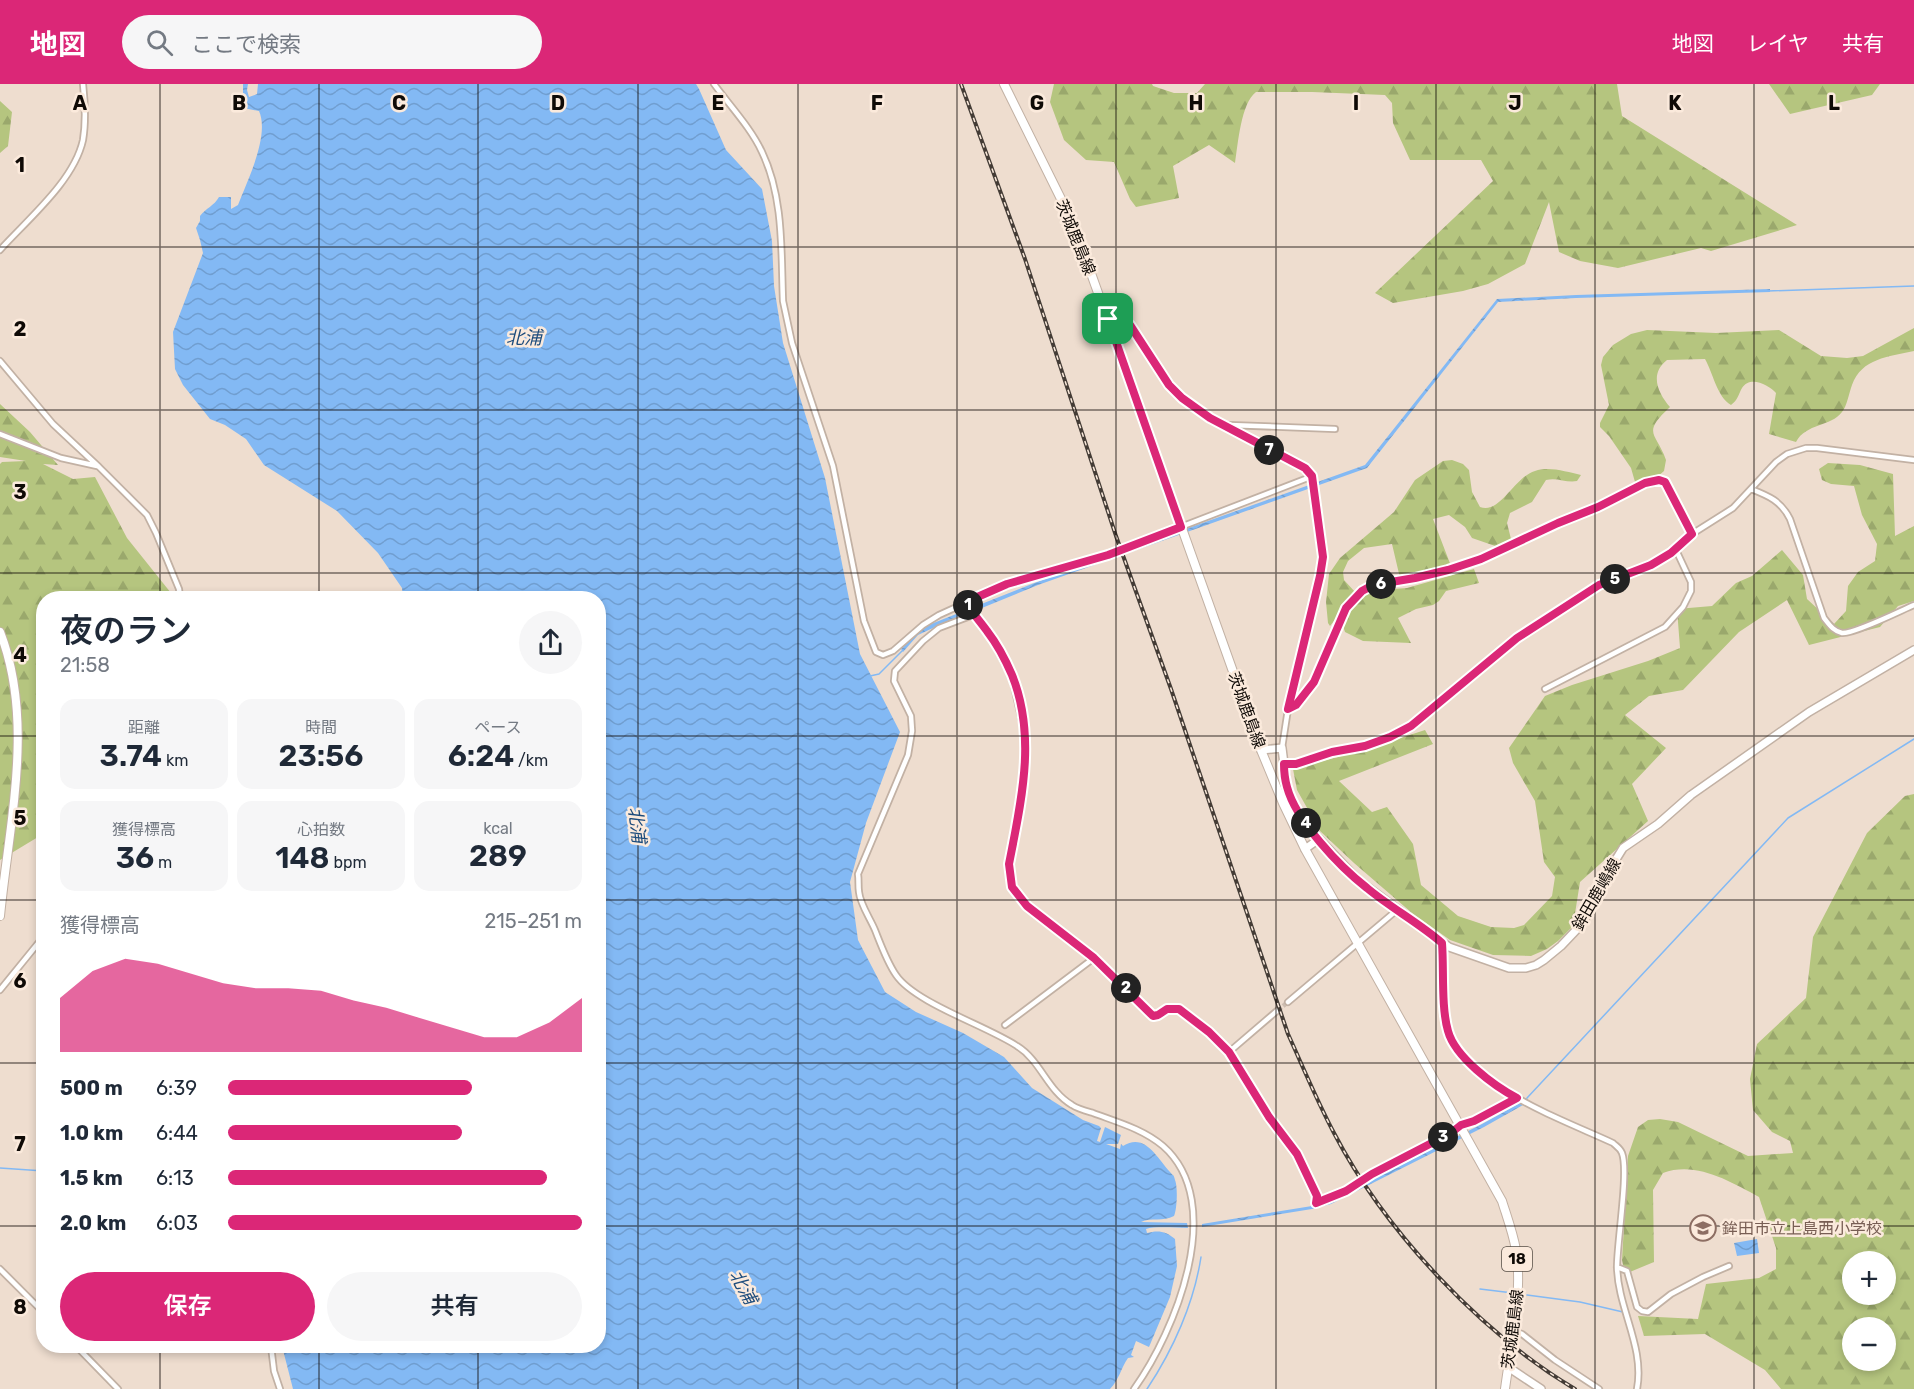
<!DOCTYPE html>
<html lang="ja">
<meta charset="utf-8">
<style>
:root{--surface:#fff;--page:#f6f6f7;--text:#1f2937;--muted:#747a83;--accent:#db2777}
body{margin:0;font-family:Rubik,"Noto Sans JP",sans-serif;background:var(--page);color:var(--text);height:100vh;display:flex;flex-direction:column;font-size:22px;white-space:nowrap}
*{box-sizing:border-box;margin:0}
p{font-size:20px;color:var(--muted)}
.icon{flex:none;width:33px;height:33px;fill:none;stroke:currentColor;stroke-width:2;stroke-linecap:round;stroke-linejoin:round}
.map{position:relative;flex:1;overflow:hidden}
.drawer{position:absolute;left:36px;top:507px;width:570px;height:762px;display:flex;flex-direction:column;background:var(--surface);border-radius:24px;box-shadow:0 3px 9px #0003}
.drawer>*{flex:none}
.buttons{position:absolute;left:1842px;top:1167px;display:grid;gap:12px}
.buttons a{display:grid;place-items:center;width:54px;height:54px;border-radius:50%;background:var(--surface);box-shadow:0 3px 9px #0003;font-size:30px}
.pin{position:absolute;display:grid;place-items:center;width:51px;height:51px;color:#fff;margin:-26px;border-radius:12px;box-shadow:0 3px 9px #0006}
.km{position:absolute;width:30px;height:30px;margin:-15px;border-radius:50%;background:#222;color:#fff;font-size:16px;line-height:30px;text-align:center}
.round{display:grid;place-items:center;flex:none;width:63px;height:63px;border-radius:32px;background:var(--page)}
.headline{display:flex;align-items:center;justify-content:space-between;height:102px;padding:0 24px}
h1{font-size:33px;font-weight:600;line-height:45px}
.metrics{display:grid;grid-template-columns:repeat(3,1fr);gap:9px;height:102px;padding:6px 24px}
.metrics div{display:grid;align-content:center;border-radius:15px;background:var(--page);text-align:center}
.metrics b{font-size:30px;font-weight:600}
.metrics small{font-size:16px;font-weight:400}
.metrics p{font-size:16px}
.chart{height:168px;padding:12px 24px}
.chart p{display:flex;justify-content:space-between}
.chart svg{width:100%;height:108px;margin-top:6px;fill:var(--accent);opacity:.7}
.cta{display:flex;gap:12px;margin-top:auto;padding:12px 24px}
.cta a{flex:1;height:69px;border-radius:36px;background:var(--accent);color:#fff;font-size:24px;font-weight:600;line-height:69px;text-align:center}
.cta a+a{background:var(--page);color:var(--text)}
ul{padding:0 24px;list-style:none;font-size:20px}
li{display:grid;grid-template-columns:96px 72px 1fr;align-items:center;height:45px}
li i{height:15px;border-radius:8px;background:var(--accent)}
header{display:flex;align-items:center;gap:36px;box-sizing:border-box;height:84px;padding:0 30px;background:var(--accent);color:#fff}
header strong{font-size:28px}
nav{display:flex;gap:33px;margin-inline-start:auto;font-size:21px}
.search{width:420px;height:54px;background:var(--page);display:flex;align-items:center;gap:15px;box-sizing:border-box;padding:0 21px;border-radius:33px;color:var(--muted);font-size:22px}
.map>svg:first-child{display:block}
.forest{fill:url(#forest-firs);fill-rule:evenodd}
.water{fill:url(#water-waves)}
.lines{fill:none;stroke-linecap:round;stroke-linejoin:round}
.stream{stroke:#83b9f4;stroke-width:1.5}
.street-tunnel{stroke:#cdbdb1;stroke-width:4.5;stroke-dasharray:4.5 2;stroke-linecap:butt}
.street-casing{stroke:#c2b1a4;stroke-width:8}
.secondary-casing{stroke:#c2b1a4;stroke-width:10}
.primary-casing{stroke:#c2b1a4;stroke-width:10}
.street{stroke:#fff;stroke-width:4.5}
.secondary{stroke:#fff;stroke-width:7}
.primary{stroke:#fff;stroke-width:8}
.rail-casing{stroke:#443c36;stroke-width:4}
.rail{stroke:#fbeadc;stroke-width:1.5;stroke-dasharray:4.5;stroke-linecap:butt}
.route-casing{stroke:#fff;stroke-width:12}
.route{stroke:#db2777;stroke-width:8}
.grid{fill:none;stroke:#0f0a06;stroke-width:1.5;stroke-opacity:0.55}
.labels{text-anchor:middle;stroke-width:5;stroke-linejoin:round;paint-order:stroke}
.shield{fill:#fbeadc;stroke:#564d46;stroke-width:1.5}
.shield-label{font-size:15px;font-weight:bold;fill:#0f0a06}
.street-label{font-size:16px;fill:#0f0a06;stroke:#fbeadc}
.education-label{font-size:16px;fill:#785e54;stroke:#fbeadc;text-anchor:start}
.water-label{font-size:18px;font-style:italic;fill:#1d4c7c;stroke:#fbeadc}
.grid-label{font-size:20px;text-anchor:middle;font-weight:bold;fill:#0f0a06;stroke:#fbeadc;stroke-width:5;stroke-linejoin:round;paint-order:stroke}
</style>
<header>
<strong>地図</strong>
<div class="search"><svg class="icon" aria-label="search" viewBox="0 0 24 24"><circle cx="10" cy="10" r="6"/><path d="M15 15l6 6"/></svg>ここで検索</div>
<nav><a>地図</a><a>レイヤ</a><a>共有</a></nav>
</header>
<div class="map">
<svg width="1914" height="1305" viewBox="0 0 1914 1305">
<defs>
<pattern id="forest-firs" width="22" height="20" patternUnits="userSpaceOnUse" patternTransform="scale(1.5)"><rect width="22" height="20" fill="#b5c57f"/><path d="M5 1l3.5 6h-7zM16 11l3.5 6h-7z" fill="#9aa86c"/></pattern>
<pattern id="water-waves" width="16" height="10" patternUnits="userSpaceOnUse" patternTransform="scale(1.5)"><rect width="16" height="10" fill="#83b9f4"/><path d="M0 5q4-4 8 0t8 0" fill="none" stroke="#709ed0"/></pattern>
</defs>
<rect width="100%" height="100%" fill="#eeddcf"/>
<path class="forest" d="M 1054,0 L 1152,0 L 1153,2 L 1174,9 L 1197,9 L 1205,0 L 1617,0 L 1622,32 L 1797,141 L 1711,167 L 1701,164 L 1618,184 L 1580,177 L 1559,168 L 1549,118 L 1525,180 L 1488,200 L 1463,207 L 1393,219 L 1375,209 L 1493,97 L 1481,76 L 1410,76 L 1393,39 L 1392,19 L 1385,11 L 1312,8 L 1256,8 C 1241,19 1238,60 1235,79 L 1209,61 L 1173,82 L 1179,114 L 1136,123 L 1130,115 L 1114,78 L 1086,76 L 1064,56 L 1050,18 Z
M 1769,0 L 1880,0 L 1872,11 L 1790,30 Z
M 0,17 L 12,28 L 8,62 L 0,69 Z
M 1914,244 L 1914,267 C 1888,273 1862,274 1852,301 C 1849,309 1847,322 1842,328 C 1831,343 1806,339 1796,358 L 1769,350 L 1776,309 C 1769,301 1750,291 1742,304 C 1738,311 1738,316 1731,321 C 1717,313 1713,289 1705,275 L 1667,276 C 1649,290 1658,309 1670,323 C 1641,350 1656,348 1666,376 L 1664,387 L 1657,393 L 1635,398 L 1631,384 L 1609,352 L 1600,343 L 1600,339 L 1609,321 L 1601,281 L 1603,273 L 1613,261 L 1631,250 L 1647,246 L 1716,249 L 1779,246 L 1821,272 L 1847,274 L 1863,272 Z
M 0,320 L 30,348 L 58,381 L 43,380 L 73,395 L 95,393 L 127,454 L 171,509 L 169,514 L 44,514 L 43,750 L 0,776 L 0,380 L 2,378 L 26,377 L 0,373 Z
M 1452,376 L 1463,380 L 1469,386 L 1472,408 L 1480,423 C 1500,431 1514,393 1535,387 C 1549,382 1567,388 1581,391 L 1577,397 C 1566,399 1557,393 1546,396 L 1532,418 L 1510,429 L 1507,439 L 1511,455 L 1498,463 L 1472,454 L 1465,443 L 1449,431 L 1433,435 L 1451,482 L 1400,494 L 1392,460 L 1364,464 L 1348,477 L 1343,488 L 1344,496 L 1356,509 L 1330,542 L 1328,539 L 1326,518 L 1329,490 L 1340,474 L 1394,428 L 1415,396 L 1443,377 Z
M 1828,379 L 1860,381 L 1893,390 L 1895,452 L 1914,442 L 1914,517 L 1898,522 L 1880,543 L 1809,561 L 1787,516 L 1739,548 L 1683,606 L 1649,612 L 1625,631 L 1666,664 L 1632,700 L 1648,737 L 1580,798 L 1573,842 L 1558,857 L 1547,865 L 1531,872 L 1493,871 L 1450,856 L 1412,829 L 1354,779 L 1320,747 L 1297,706 L 1293,685 L 1367,665 L 1425,646 L 1433,660 L 1339,697 L 1372,728 L 1387,723 L 1413,760 L 1421,801 L 1458,832 L 1491,843 L 1514,844 L 1524,841 L 1552,812 L 1555,793 L 1544,778 L 1535,717 L 1513,679 L 1509,664 L 1545,612 L 1572,601 L 1648,577 L 1680,564 L 1677,525 L 1712,522 L 1736,499 L 1752,492 L 1782,466 L 1803,491 L 1807,515 L 1834,540 L 1846,527 L 1848,502 L 1858,488 L 1875,477 L 1877,460 L 1862,431 L 1854,402 L 1831,400 L 1822,396 L 1819,385 Z
M 1474,485 L 1479,499 L 1446,507 L 1439,517 L 1433,521 L 1416,525 L 1398,534 L 1411,559 L 1363,557 L 1345,548 L 1341,536 L 1348,521 L 1366,507 L 1407,504 Z
M 1914,710 L 1914,1305 L 1781,1305 L 1765,1286 L 1705,1250 L 1644,1252 L 1638,1232 L 1698,1235 L 1706,1200 L 1759,1194 L 1776,1185 L 1776,1164 L 1759,1113 C 1729,1097 1696,1077 1663,1089 L 1653,1106 L 1654,1178 L 1625,1190 L 1622,1176 L 1628,1072 L 1638,1043 L 1648,1036 L 1660,1035 L 1678,1038 L 1748,1072 L 1793,1069 L 1790,1057 L 1772,1048 L 1753,1026 L 1750,995 L 1757,960 L 1806,914 L 1813,853 L 1867,749 L 1905,712 ZM 1852,1178 L 1886,1178 L 1886,1210 L 1852,1210 ZM 1852,1244 L 1886,1244 L 1886,1276 L 1852,1276 Z"/>
<path class="water" d="M 243,0 L 248,0 L 247,6 L 249,13 L 257,10 L 258,0 L 696,0 L 699,5 L 726,66 L 762,105 L 772,157 L 774,202 L 783,259 L 825,394 L 860,570 L 900,648 L 866,739 L 850,798 L 858,856 L 885,908 L 916,928 L 963,949 L 1004,973 L 1032,1004 L 1083,1036 L 1099,1042 L 1101,1044 L 1097,1057 L 1100,1058 L 1105,1043 L 1121,1051 L 1118,1060 L 1106,1060 L 1120,1065 L 1121,1060 L 1123,1062 C 1145,1048 1157,1074 1170,1088 C 1174,1093 1173,1089 1175,1096 C 1178,1103 1177,1126 1174,1132 C 1163,1138 1151,1133 1141,1138 L 1187,1139 L 1188,1144 C 1176,1144 1156,1142 1146,1145 L 1147,1149 C 1158,1146 1166,1147 1175,1155 L 1177,1182 L 1170,1213 L 1149,1263 L 1136,1257 L 1131,1271 L 1134,1273 L 1128,1274 C 1121,1284 1119,1296 1110,1305 L 293,1305 L 282,1262 L 598,1262 L 598,514 L 403,514 L 402,504 L 378,469 L 337,427 L 264,381 L 246,355 L 225,341 L 210,335 L 183,301 L 175,285 L 173,248 L 203,169 L 200,156 L 196,144 L 200,137 L 200,132 C 206,124 214,122 219,113 L 231,113 L 231,125 L 238,121 C 247,97 270,52 259,27 L 243,24 L 238,18 L 243,12 Z
M 1770,205 L 1770,208 L 1576,214 L 1498,218 L 1367,384 L 1038,501 L 933,544 L 918,551 L 903,568 L 901,565 L 916,548 L 931,540 L 1037,498 L 1365,381 L 1497,215 L 1576,211 Z
M 1525,1014 L 1528,1015 L 1523,1021 L 1484,1043 L 1331,1120 L 1312,1125 L 1202,1143 L 1202,1140 L 1312,1122 L 1330,1117 L 1482,1040 L 1520,1019 Z
M 1757,1155 L 1759,1169 L 1737,1172 L 1734,1159 Z"/>
<g class="lines">
<path class="stream" d="M 1768,207 L 1914,202
M 870,592 L 879,590 L 903,566
M 1527,1014 L 1788,734 L 1914,655
M 0,1084 L 44,1087
M 1480,1205 L 1513,1209
M 1527,1211 L 1580,1218 L 1623,1228
M 1147,1305 C 1173,1266 1194,1219 1201,1173"/>
<path class="street-tunnel" d="M 1278,926 L 1288,918"/>
<g class="street-casing">
<path id="street" d="M 714,0 C 730,22 751,44 762,68 C 784,114 781,167 783,217 L 792,259 L 833,382 L 864,537 L 876,568 L 883,571 L 893,567 L 923,541 L 939,531 L 1007,500 L 1108,471 L 1313,392
M 0,166 C 28,135 74,97 83,56 C 86,38 85,18 83,0
M 1108,235 L 1122,233 L 1130,241 L 1169,301 L 1182,314 L 1211,334 L 1305,384 L 1313,392 L 1323,473 L 1320,492 L 1288,625 L 1282,664
M 0,277 L 53,340 L 99,383 L 147,431 L 156,449 L 179,505 L 180,514
M 1229,341 L 1335,345
M 0,350 L 61,374 L 97,382
M 1751,405 C 1769,412 1781,417 1790,435 L 1824,534 C 1829,540 1833,547 1842,549 C 1854,550 1900,527 1914,521
M 966,518 L 973,531 L 988,548 L 1012,593 L 1024,646 L 1026,667 L 1024,699 L 1009,780 L 1012,803 L 1027,822 L 1094,874 L 1153,932 L 1158,931 L 1167,925 L 1179,925 L 1209,948 L 1229,968 L 1269,1033 L 1297,1070 L 1317,1112 L 1316,1119 L 1346,1107 L 1372,1090 L 1451,1049 C 1469,1035 1496,1027 1517,1014
M 973,531 L 939,544 L 923,557 L 895,587 L 894,597 L 911,632 L 912,647 L 908,671 L 858,790 C 859,796 858,802 859,808 C 860,820 870,834 875,846 C 881,861 887,878 896,891 C 915,919 987,942 1017,962 C 1041,977 1047,1006 1072,1021 C 1078,1025 1086,1027 1093,1029 C 1117,1038 1143,1045 1163,1062 C 1228,1119 1175,1248 1134,1305
M 1545,605 L 1665,543 L 1683,523 L 1691,507 L 1691,498 L 1676,466 L 1675,467
M 1288,625 L 1296,621 L 1314,598 L 1346,523 L 1362,506 L 1373,501 L 1415,494 L 1448,486 L 1481,475 L 1558,439 L 1597,423 L 1645,399 L 1659,396 L 1665,398 L 1692,450
M 1284,680 L 1296,680 L 1332,668 L 1365,662 L 1390,653 L 1411,642 L 1517,553 L 1599,501 L 1651,481 L 1671,469 L 1692,450 L 1733,424 L 1776,378 L 1787,370 L 1806,364 L 1817,364 L 1914,376
M 1442,859 L 1446,937 C 1456,999 1562,1035 1613,1059 C 1616,1062 1620,1064 1622,1069 C 1629,1087 1617,1158 1617,1183 C 1618,1225 1645,1263 1637,1305
M 0,906 L 44,852
M 1288,918 L 1397,826
M 1005,941 L 1094,874
M 1229,968 L 1278,926
M 1617,1183 L 1627,1187 L 1637,1223 L 1642,1227 L 1648,1228 L 1671,1210 L 1703,1193 L 1729,1182
M 0,1185 L 44,1229
M 1513,1247 L 1522,1250 L 1555,1276 L 1599,1305
M 76,1262 L 118,1305
M 271,1262 L 274,1287 L 280,1305"/>
</g>
<g class="secondary-casing">
<path id="secondary" d="M 1261,666 L 1282,664 L 1287,704 L 1296,725 L 1319,755 L 1358,796 L 1449,863 L 1509,884 L 1526,884 L 1536,881 L 1544,876 L 1561,862 L 1580,842 L 1590,827 L 1610,785 L 1623,764 L 1658,740 L 1691,711 L 1809,628 L 1914,566
M 1305,765 L 1319,755
M 1508,1283 L 1541,1305"/>
</g>
<g class="primary-casing">
<path id="primary" d="M 1004,0 L 1067,127 L 1082,164 L 1261,666 L 1283,719 L 1305,765 L 1502,1117 C 1507,1133 1513,1149 1516,1166 C 1523,1212 1511,1259 1505,1305
M 0,548 C 35,637 9,739 0,832"/>
</g>
<use href="#street" class="street"/>
<use href="#secondary" class="secondary"/>
<use href="#primary" class="primary"/>
<g class="rail-casing">
<path id="rail" d="M 961,0 L 1025,175 L 1116,452 L 1171,605 L 1288,950 C 1303,983 1317,1017 1334,1049 C 1385,1147 1480,1248 1575,1305"/>
</g>
<use href="#rail" class="rail"/>
</g>
<g class="lines">
<g class="route-casing">
<path id="route" d="M 1122,233 L 1130,241 L 1169,301 L 1182,314 L 1210,334 L 1305,384 L 1312,392 L 1323,473 L 1320,492 L 1288,625 L 1296,621 L 1314,598 L 1346,524 L 1362,507 L 1373,501 L 1415,494 L 1448,486 L 1481,475 L 1558,439 L 1598,423 L 1645,399 L 1659,396 L 1665,398 L 1692,450 L 1671,469 L 1651,481 L 1599,501 L 1517,554 L 1411,642 L 1390,653 L 1365,662 L 1332,668 L 1296,680 L 1284,680 C 1284,688 1285,696 1287,703 C 1296,737 1340,783 1367,804 C 1391,824 1419,839 1442,859 C 1444,885 1441,923 1448,947 C 1455,973 1494,1002 1517,1014 L 1474,1037 L 1461,1041 L 1451,1049 L 1372,1090 L 1346,1107 L 1316,1119 L 1317,1112 L 1297,1070 L 1269,1033 L 1229,968 L 1209,948 L 1179,925 L 1167,925 L 1158,931 L 1153,932 L 1094,874 L 1027,822 L 1012,803 L 1009,780 C 1021,718 1037,653 1012,591 C 1006,577 997,560 987,547 C 980,537 972,529 966,518 L 1007,500 L 1108,471 L 1181,443 L 1108,235 Z"/>
</g>
<use href="#route" class="route"/>
</g>
<path class="grid" d="M 160,0 L 160,514M 319,0 L 319,514M 478,0 L 478,514M 638,0 L 638,1305M 798,0 L 798,1305M 957,0 L 957,1305M 1116,0 L 1116,1305M 1276,0 L 1276,1305M 1436,0 L 1436,1305M 1595,0 L 1595,1305M 1754,0 L 1754,1305M 0,163 L 1914,163M 0,326 L 1914,326M 0,489 L 1914,489M 0,652 L 44,652M 598,652 L 1914,652M 0,816 L 44,816M 598,816 L 1914,816M 0,979 L 44,979M 598,979 L 1914,979M 0,1142 L 44,1142M 598,1142 L 1914,1142M 160,1262 L 160,1305M 319,1262 L 319,1305M 478,1262 L 478,1305"/>
<defs>
<g id="school-ring" transform="scale(1.35)"><circle r="9.5" fill="#fbeadc" stroke="#8d6e63" stroke-width="1.5"/><path d="M0-5L7-2L0 1L-7-2ZM-4 1L0 2.5L4 1V4Q0 6-4 4Z" fill="#8d6e63"/></g>
</defs>
<g fill-rule="evenodd">
<use href="#school-ring" x="1703" y="1144"/>
</g>
<g class="labels">
<rect class="shield" x="1502" y="1163" width="30" height="24" rx="4.5"/>
<g class="shield-label">
<text x="1517" y="1180">18</text>
</g>
<g class="street-label">
<text transform="translate(1076 153) rotate(68)" y="6">茨城鹿島線</text>
<text transform="translate(1247 626) rotate(70)" y="6">茨城鹿島線</text>
<text transform="translate(1596 810) rotate(-60)" y="6">鉾田鹿嶋線</text>
<text transform="translate(1512 1245) rotate(-83)" y="6">茨城鹿島線</text>
</g>
<g class="education-label">
<text x="1722" y="1150">鉾田市立上島西小学校</text>
</g>
<g class="water-label">
<text x="524" y="260">北浦</text>
<text transform="translate(637 741) rotate(83)" y="6">北浦</text>
<text transform="translate(743 1203) rotate(61)" y="6">北浦</text>
</g>
</g>
<g class="grid-label">
<text x="80" y="26">A</text>
<text x="239" y="26">B</text>
<text x="399" y="26">C</text>
<text x="558" y="26">D</text>
<text x="718" y="26">E</text>
<text x="877" y="26">F</text>
<text x="1037" y="26">G</text>
<text x="1196" y="26">H</text>
<text x="1356" y="26">I</text>
<text x="1515" y="26">J</text>
<text x="1675" y="26">K</text>
<text x="1834" y="26">L</text>
<text x="20" y="88">1</text>
<text x="20" y="252">2</text>
<text x="20" y="415">3</text>
<text x="20" y="578">4</text>
<text x="20" y="741">5</text>
<text x="20" y="904">6</text>
<text x="20" y="1067">7</text>
<text x="20" y="1230">8</text>
</g>
</svg>
<div class="buttons">
<a>+</a>
<a>−</a>
</div>
<div class="pin" style="left:1108px;top:235px;background:#1e9e55"><svg class="icon" aria-label="arrive" viewBox="0 0 24 24"><path d="M6 21V4h12l-3 4 3 4H6"/></svg></div>
<b class="km" style="left:968px;top:521px">1</b>
<b class="km" style="left:1126px;top:904px">2</b>
<b class="km" style="left:1443px;top:1053px">3</b>
<b class="km" style="left:1306px;top:739px">4</b>
<b class="km" style="left:1615px;top:495px">5</b>
<b class="km" style="left:1381px;top:500px">6</b>
<b class="km" style="left:1269px;top:366px">7</b>
<section class="drawer">
<div class="headline"><div><h1>夜のラン</h1><p>21:58</p></div><a class="round"><svg class="icon" aria-label="share" viewBox="0 0 24 24"><path d="M12 15V3M7 8l5-5 5 5M5 13v7h14v-7"/></svg></a></div>
<div class="metrics">
<div><p>距離</p><b>3.74<small> km</small></b></div>
<div><p>時間</p><b>23:56</b></div>
<div><p>ペース</p><b>6:24<small> /km</small></b></div>
</div>
<div class="metrics">
<div><p>獲得標高</p><b>36<small> m</small></b></div>
<div><p>心拍数</p><b>148<small> bpm</small></b></div>
<div><p>kcal</p><b>289</b></div>
</div>
<div class="chart"><p><span>獲得標高</span>215–251 m</p>
<svg viewBox="0 0 160 44" preserveAspectRatio="none"><path d="M0 44V22L10 11L20 6L30 8L40 12L50 16L60 18L70 18L80 19L90 23L100 26L110 30L120 34L130 38L140 38L150 32L160 22V44z"/></svg>
</div>
<ul>
<li><b>500 m</b>6:39<i style="width:69%"></i></li>
<li><b>1.0 km</b>6:44<i style="width:66%"></i></li>
<li><b>1.5 km</b>6:13<i style="width:90%"></i></li>
<li><b>2.0 km</b>6:03<i style="width:100%"></i></li>
</ul>
<div class="cta"><a>保存</a><a>共有</a></div>
</section>
</div>
